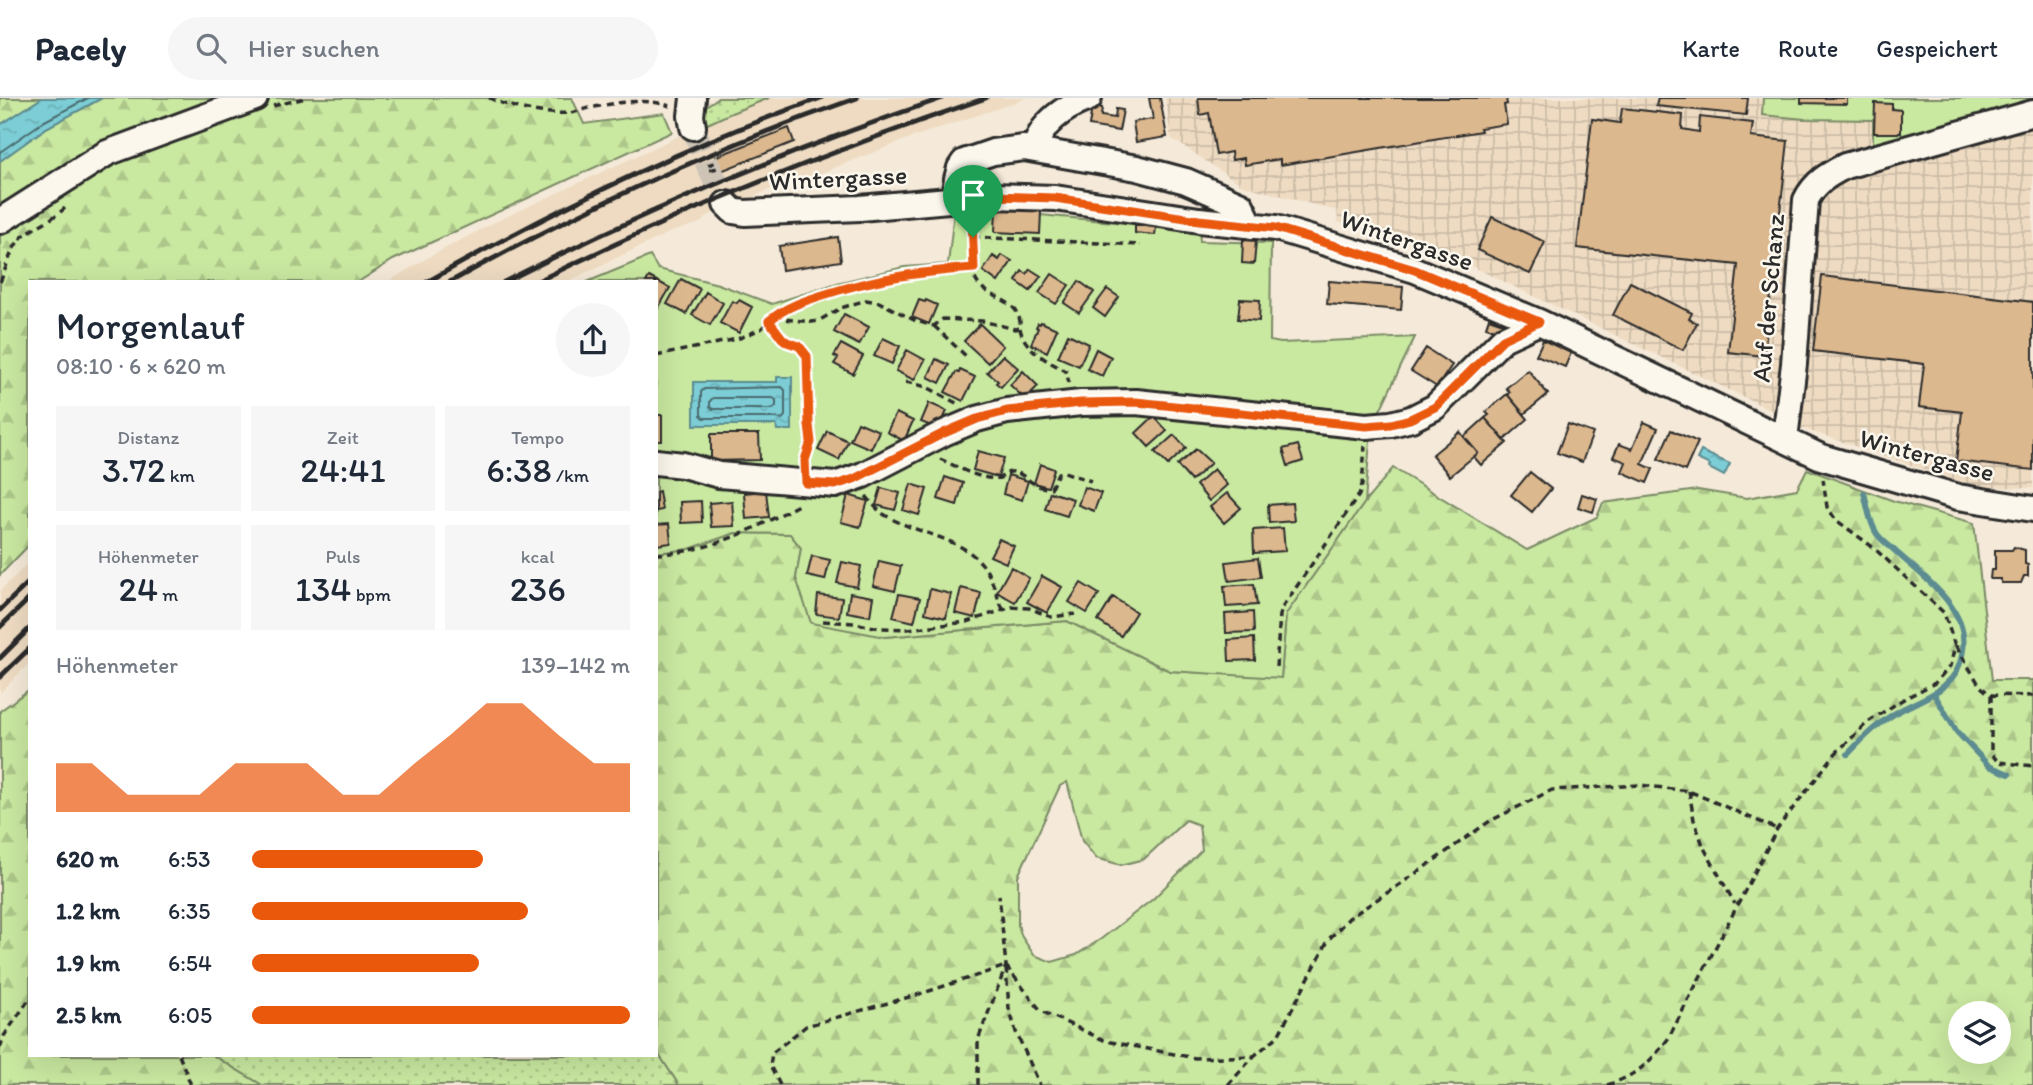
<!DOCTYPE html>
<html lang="de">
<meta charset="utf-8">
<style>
:root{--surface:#fff;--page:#f6f6f7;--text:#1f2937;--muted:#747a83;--line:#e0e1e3;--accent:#ea580c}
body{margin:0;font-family:Itim,sans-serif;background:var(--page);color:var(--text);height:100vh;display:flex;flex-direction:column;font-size:26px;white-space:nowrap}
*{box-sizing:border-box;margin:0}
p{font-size:23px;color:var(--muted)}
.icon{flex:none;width:38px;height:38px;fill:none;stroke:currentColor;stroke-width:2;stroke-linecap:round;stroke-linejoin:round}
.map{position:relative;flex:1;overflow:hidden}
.panel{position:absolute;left:28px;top:182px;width:630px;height:777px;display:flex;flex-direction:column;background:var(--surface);border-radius:0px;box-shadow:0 7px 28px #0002}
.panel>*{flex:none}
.tools{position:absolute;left:1948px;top:903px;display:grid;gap:14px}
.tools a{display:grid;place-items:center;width:63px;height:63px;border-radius:50%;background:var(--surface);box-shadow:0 7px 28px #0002;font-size:35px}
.pin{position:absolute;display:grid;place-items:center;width:60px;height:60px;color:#fff;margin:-72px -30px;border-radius:50% 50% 50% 0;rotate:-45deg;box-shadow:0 0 7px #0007}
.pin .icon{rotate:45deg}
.round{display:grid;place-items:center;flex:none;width:74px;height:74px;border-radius:37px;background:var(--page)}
.head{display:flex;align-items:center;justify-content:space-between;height:119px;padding:0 28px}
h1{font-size:38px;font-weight:600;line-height:52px}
.metrics{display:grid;grid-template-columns:repeat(3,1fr);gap:10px;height:119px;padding:7px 28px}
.metrics div{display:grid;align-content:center;border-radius:0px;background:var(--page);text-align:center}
.metrics b{font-size:35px;font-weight:600}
.metrics small{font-size:19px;font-weight:400}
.metrics p{font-size:19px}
.chart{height:196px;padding:14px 28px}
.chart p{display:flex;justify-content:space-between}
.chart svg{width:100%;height:126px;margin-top:7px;fill:var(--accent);opacity:.7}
ul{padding:0 28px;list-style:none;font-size:23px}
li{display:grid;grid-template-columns:112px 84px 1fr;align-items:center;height:52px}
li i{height:18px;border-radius:9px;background:var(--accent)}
header{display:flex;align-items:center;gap:42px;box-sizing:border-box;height:98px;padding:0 35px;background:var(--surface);border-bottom:2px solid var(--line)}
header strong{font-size:33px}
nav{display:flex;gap:38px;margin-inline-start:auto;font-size:24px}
.search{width:490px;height:63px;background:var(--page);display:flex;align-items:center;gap:18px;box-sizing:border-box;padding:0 24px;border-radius:38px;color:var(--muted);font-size:26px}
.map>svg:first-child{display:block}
.built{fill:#eedbc2}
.industrial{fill:url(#industrial-grid)}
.grass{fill:url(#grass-dots);stroke:#7a8a66;stroke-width:2}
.forest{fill:url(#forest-firs);stroke:#7a8a66;stroke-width:2;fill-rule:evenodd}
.garden{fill:#c9e8a0;stroke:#7a8a66;stroke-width:2}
.water{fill:url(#water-ripples);stroke:#5c8c91;stroke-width:2}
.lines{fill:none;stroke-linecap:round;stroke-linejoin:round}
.shore{stroke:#4b6c6f;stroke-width:2}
.stream{stroke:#5c8c91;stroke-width:6}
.building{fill:#dcb88e;stroke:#2b2b2b;stroke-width:2}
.minor-tunnel{stroke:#cdc4b6;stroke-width:24;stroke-dasharray:24 12;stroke-linecap:butt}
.minor-casing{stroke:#2b2b2b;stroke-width:30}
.path{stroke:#2b2b2b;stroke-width:3.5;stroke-dasharray:7 5;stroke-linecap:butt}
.minor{stroke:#fbf7ec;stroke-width:24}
.rail{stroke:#2b2b2b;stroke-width:5}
.route-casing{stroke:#fff;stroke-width:14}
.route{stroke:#ea580c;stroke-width:9}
.labels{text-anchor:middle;stroke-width:5;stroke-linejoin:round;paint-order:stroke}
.street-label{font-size:26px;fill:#2b2b2b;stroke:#fbf7ec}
</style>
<header>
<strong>Pacely</strong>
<div class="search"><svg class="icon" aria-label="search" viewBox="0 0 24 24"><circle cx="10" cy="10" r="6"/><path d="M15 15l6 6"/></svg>Hier suchen</div>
<nav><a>Karte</a><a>Route</a><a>Gespeichert</a></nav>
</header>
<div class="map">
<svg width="2033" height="987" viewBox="0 0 2033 987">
<defs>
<pattern id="industrial-grid" width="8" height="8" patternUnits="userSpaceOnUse" patternTransform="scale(1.75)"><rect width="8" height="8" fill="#eedbc2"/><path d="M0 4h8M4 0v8" fill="none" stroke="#ccbca7"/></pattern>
<pattern id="grass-dots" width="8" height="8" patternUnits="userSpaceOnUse" patternTransform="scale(1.75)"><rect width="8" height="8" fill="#c9e8a0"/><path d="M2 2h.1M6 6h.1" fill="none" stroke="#adc78a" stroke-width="1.8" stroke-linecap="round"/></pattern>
<pattern id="forest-firs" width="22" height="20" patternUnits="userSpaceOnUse" patternTransform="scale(1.75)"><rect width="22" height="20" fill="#c9e8a0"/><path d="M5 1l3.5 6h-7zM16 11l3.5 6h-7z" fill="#adc78a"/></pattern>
<pattern id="water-ripples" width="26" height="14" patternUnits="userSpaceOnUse" patternTransform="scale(1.75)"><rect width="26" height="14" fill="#7ccdd5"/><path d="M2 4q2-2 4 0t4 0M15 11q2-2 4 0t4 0" fill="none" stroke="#6bb0b7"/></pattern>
</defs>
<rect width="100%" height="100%" fill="#f5ead9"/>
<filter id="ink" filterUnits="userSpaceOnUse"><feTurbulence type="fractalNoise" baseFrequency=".0143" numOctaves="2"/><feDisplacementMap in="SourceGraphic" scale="14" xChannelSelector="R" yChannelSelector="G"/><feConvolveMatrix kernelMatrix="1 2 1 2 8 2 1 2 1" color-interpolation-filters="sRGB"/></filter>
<g filter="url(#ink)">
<path class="built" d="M 769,0 L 1028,0 L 910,40 L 791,87 L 779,88 L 709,117 L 700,125 L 671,134 L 566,184 L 387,184 L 429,159 L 493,125 L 681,37 L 685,43 L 702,36 L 701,29 L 729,16 Z
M 30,463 L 30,564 L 0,595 L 0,493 Z"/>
<path class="industrial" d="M 1165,0 L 1763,0 L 1762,17 L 1805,21 L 1873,22 L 1873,47 L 2033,2 L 2033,390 L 1976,389 L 1804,331 L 1773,313 L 1438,152 L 1338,124 L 1337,113 L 1242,87 L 1171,40 Z"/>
<path class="grass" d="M 718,0 L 769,0 L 729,16 L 701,29 L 703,10 Z
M 656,952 L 679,987 L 262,987 L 212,957 L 656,957 Z"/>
<path class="forest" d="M 0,0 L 42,0 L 0,27 Z
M 102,0 L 572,0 L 584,26 L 664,15 L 672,34 L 393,162 L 358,184 L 30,184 L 30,446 L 0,477 L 0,63 L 46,30 Z
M 1393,370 L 1527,452 L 1597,419 L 1603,405 L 1698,392 L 1747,400 L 1797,391 L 1807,371 L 1894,403 L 1974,425 L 1992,582 L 2033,582 L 2033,987 L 679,987 L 656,952 L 656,455 L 689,451 L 735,435 L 790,436 L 801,450 L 796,480 L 885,539 L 1067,523 L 1170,573 L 1281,579 L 1286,516 L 1365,404 ZM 1067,684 L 1082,743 L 1096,760 L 1121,767 L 1144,761 L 1186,722 L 1199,727 L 1202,752 L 1153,801 L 1101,841 L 1076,857 L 1052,864 L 1034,857 L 1022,839 L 1018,827 L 1018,778 L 1060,688 ZM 1960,915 L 1998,915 L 1998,954 L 1960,954 Z
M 30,591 L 30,957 L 212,957 L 262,987 L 0,987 L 0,613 Z"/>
<path class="garden" d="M 1763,0 L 2033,0 L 2033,2 L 1873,47 L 1873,22 L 1805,21 L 1762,17 Z
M 996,110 L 1041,113 L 1041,117 L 1199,132 L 1200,143 L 1271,145 L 1270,243 L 1281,245 L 1415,239 L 1371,331 L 1365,404 L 1286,516 L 1281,580 L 1170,573 L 1067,523 L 885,539 L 811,525 L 796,480 L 801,450 L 790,436 L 735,435 L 689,451 L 656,455 L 656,184 L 587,184 L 650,158 L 658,171 L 718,186 L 772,206 L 837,185 L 904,169 L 948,166 L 954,114 Z"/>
<path class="water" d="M 42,0 L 102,0 L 46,30 L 0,63 L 0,27 Z
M 777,279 L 792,279 L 792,332 L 777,332 L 776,327 L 694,327 L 694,284 L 777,284 Z
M 1701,353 L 1730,366 L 1724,378 L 1709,370 L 1710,367 L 1697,361 Z"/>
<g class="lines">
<path class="shore" d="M 0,54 L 43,24 L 88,0
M 782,289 L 785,292 L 785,318 L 782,321 L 775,320 L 704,320 L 701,317 L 701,294 L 704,291 Z
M 713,300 L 773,300 L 776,302 L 776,308 L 773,311 L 713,311 L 710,309 L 710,303 Z"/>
<path class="stream" d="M 1934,596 L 1957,634 L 1989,668 L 2009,676
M 1848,656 C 1864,639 1880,623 1901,612 C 1919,602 1937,597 1951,581 C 1959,572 1961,563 1963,552 C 1969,510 1924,479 1896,454 C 1890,448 1882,443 1877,436 C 1869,424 1868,409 1864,395"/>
</g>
<path class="building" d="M 1149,0 L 1160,0 L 1167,39 L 1136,44 L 1133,24 L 1153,21 Z
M 1198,0 L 1506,0 L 1507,6 L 1504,7 L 1507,26 L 1480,30 L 1481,33 L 1280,67 L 1280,61 L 1245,67 L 1244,60 L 1232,62 L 1231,54 L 1216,57 L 1209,15 L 1200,17 Z
M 1658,0 L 1748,0 L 1746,17 L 1656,8 Z
M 1801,0 L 1847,0 L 1847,6 L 1801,5 Z
M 1875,5 L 1892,6 L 1892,11 L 1901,12 L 1901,35 L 1874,35 Z
M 1092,9 L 1102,10 L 1101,18 L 1115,20 L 1116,11 L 1123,12 L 1119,33 L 1089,28 Z
M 1622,10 L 1683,17 L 1682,31 L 1699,34 L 1700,19 L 1753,25 L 1751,39 L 1788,43 L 1764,258 L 1728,254 L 1738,167 L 1577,150 L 1592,21 L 1620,25 Z
M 789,30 L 794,44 L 721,73 L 715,59 Z
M 996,110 L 1041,113 L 1040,136 L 995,134 Z
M 1492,119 L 1545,144 L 1530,176 L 1477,152 Z
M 1135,127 L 1156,129 L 1155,137 L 1135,135 Z
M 838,139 L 841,163 L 782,172 L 779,148 Z
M 1243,142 L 1256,143 L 1254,166 L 1242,165 Z
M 1002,157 L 1012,163 L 998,184 L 983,173 L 993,158 L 999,162 Z
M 1030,171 L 1041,178 L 1030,193 L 1016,183 L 1022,173 L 1027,176 Z
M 1052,176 L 1069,187 L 1056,206 L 1039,195 Z
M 1822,178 L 2033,204 L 2033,372 L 1956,363 L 1962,314 L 1919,309 L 1924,266 L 1813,253 Z
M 649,179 L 670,190 L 656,214 L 656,184 L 646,184 Z
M 681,181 L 700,191 L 686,216 L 667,206 Z
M 1079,183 L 1094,194 L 1079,215 L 1064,205 Z
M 1329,183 L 1403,189 L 1401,212 L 1327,206 Z
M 1630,184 L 1692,215 L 1689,221 L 1697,225 L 1683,252 L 1613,217 Z
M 1107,191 L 1119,199 L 1105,219 L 1093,210 Z
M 706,194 L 723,205 L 710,227 L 692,217 Z
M 1240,201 L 1260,202 L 1259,223 L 1238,221 Z
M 739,202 L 752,209 L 739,235 L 720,225 L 732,203 L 737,205 Z
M 919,202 L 925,204 L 926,202 L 937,207 L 929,226 L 912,219 Z
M 844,216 L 869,229 L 859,247 L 834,234 Z
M 1489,220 L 1503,225 L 1500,234 L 1486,229 Z
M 1041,224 L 1057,231 L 1047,254 L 1031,246 L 1038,230 L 1036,229 L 1038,225 L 1040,226 Z
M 980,226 L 1003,248 L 988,265 L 964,243 Z
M 1068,236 L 1089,246 L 1079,268 L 1058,259 Z
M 883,240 L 900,248 L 892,266 L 874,258 Z
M 1543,242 L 1571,255 L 1565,269 L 1536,257 Z
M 841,246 L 863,258 L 853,276 L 834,266 L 838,260 L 834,258 Z
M 1426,250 L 1452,267 L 1437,289 L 1411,273 Z
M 1096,251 L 1111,259 L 1102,278 L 1087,271 Z
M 907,252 L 925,262 L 914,282 L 896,273 Z
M 1003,257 L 1018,270 L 1001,289 L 996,285 L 998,283 L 987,274 Z
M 936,261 L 949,267 L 940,285 L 928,279 Z
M 960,272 L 975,279 L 963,303 L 945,294 L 956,274 L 959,275 Z
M 1528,272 L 1548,296 L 1524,316 L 1507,296 L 1510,294 L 1506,290 Z
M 1023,273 L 1038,288 L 1025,301 L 1010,287 Z
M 1507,296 L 1528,321 L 1504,342 L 1485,320 L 1489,317 L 1486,314 Z
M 929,305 L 947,313 L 939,331 L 921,324 Z
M 896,315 L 913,323 L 904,343 L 887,334 Z
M 656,317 L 662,317 L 662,343 L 656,343 Z
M 1154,318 L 1167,333 L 1149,349 L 1136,335 Z
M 1485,320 L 1507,345 L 1481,367 L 1474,359 L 1478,355 L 1464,339 Z
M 858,324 L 879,333 L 871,351 L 850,342 Z
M 1644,324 L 1658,330 L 1642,366 L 1653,371 L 1647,385 L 1622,374 L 1626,364 L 1613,359 L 1619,346 L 1632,351 Z
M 1568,326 L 1593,335 L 1582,364 L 1557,355 Z
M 1671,332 L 1698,344 L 1685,373 L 1658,361 Z
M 827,333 L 848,343 L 839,362 L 818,352 Z
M 1460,334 L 1478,355 L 1450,378 L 1432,357 Z
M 711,336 L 759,336 L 760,362 L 711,363 Z
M 1174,337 L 1186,350 L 1168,367 L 1155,354 Z
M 1298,347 L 1303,363 L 1288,368 L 1283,351 Z
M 1196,351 L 1211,365 L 1191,383 L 1177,367 Z
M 978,353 L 1004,360 L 998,379 L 973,372 Z
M 1040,366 L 1054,371 L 1048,389 L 1034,385 Z
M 1214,371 L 1227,387 L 1209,403 L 1196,387 Z
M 1530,374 L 1551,391 L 1532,414 L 1511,397 Z
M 1008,377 L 1028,383 L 1022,402 L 1003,396 Z
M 945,379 L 963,385 L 957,407 L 938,401 Z
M 911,386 L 927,391 L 919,417 L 903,412 Z
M 1084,389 L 1101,395 L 1094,413 L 1078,407 Z
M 881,390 L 900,395 L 895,412 L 876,407 Z
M 659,393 L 662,412 L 656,413 L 656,394 Z
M 766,393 L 769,419 L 746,421 L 744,395 Z
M 1050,394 L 1073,401 L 1067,418 L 1045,411 Z
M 1227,395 L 1241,410 L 1224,425 L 1210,409 Z
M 1582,396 L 1597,401 L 1593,414 L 1578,409 Z
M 848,397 L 868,403 L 860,429 L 841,424 Z
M 701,403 L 702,424 L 681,425 L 680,404 Z
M 732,403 L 734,428 L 711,429 L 709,405 Z
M 1292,405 L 1294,423 L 1269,425 L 1268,407 Z
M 669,426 L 671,445 L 656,447 L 656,427 Z
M 1283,430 L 1285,453 L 1254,455 L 1253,432 Z
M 999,441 L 1014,448 L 1006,465 L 990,458 Z
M 2014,449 L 2025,452 L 2025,466 L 2028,467 L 2028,478 L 2024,478 L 2021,485 L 2001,485 L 2001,481 L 1990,481 L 1991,472 L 1995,472 L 1995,452 L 2012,452 Z
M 812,458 L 830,462 L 825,482 L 807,478 Z
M 1258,460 L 1261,479 L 1229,483 L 1226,464 Z
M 879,463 L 901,468 L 895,493 L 873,488 Z
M 842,464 L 861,468 L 857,489 L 837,485 Z
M 1011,469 L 1029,480 L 1015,504 L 997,494 Z
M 1042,478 L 1062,489 L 1047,515 L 1027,504 Z
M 1081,485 L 1099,496 L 1087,515 L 1069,504 Z
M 1254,486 L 1257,507 L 1226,509 L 1224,488 Z
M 961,490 L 981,495 L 975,520 L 955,515 Z
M 930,491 L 951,496 L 946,520 L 925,515 Z
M 850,495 L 873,499 L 870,518 L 847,514 Z
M 899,496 L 920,500 L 914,524 L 893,519 Z
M 818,497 L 842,500 L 839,519 L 816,516 Z
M 1113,499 L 1136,514 L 1121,538 L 1098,523 Z
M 1253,514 L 1254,534 L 1226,535 L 1225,516 Z
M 1254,540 L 1255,562 L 1229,563 L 1228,542 Z"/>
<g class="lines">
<path class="minor-tunnel" d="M 693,29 L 708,67 L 726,106"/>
<g class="minor-casing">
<path id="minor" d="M 693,0 L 691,18 L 693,29
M 1035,51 C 1041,24 1065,9 1089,0
M 954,100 L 957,81 L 960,70 L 964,64 L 993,54 L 1024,50 L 1137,70 L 1186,83 L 1241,107 L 1251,128
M 726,106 L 733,113 L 745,115 L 860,110 L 993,98 L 1055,100 L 1199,122 L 1276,130 L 1415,172 L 1539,224 L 1821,359 L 1958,399 L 2033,411
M 0,123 L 107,55 L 255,0
M 1785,341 L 1794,266 L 1806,102 C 1815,84 1828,77 1845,68 L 2033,15
M 656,364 L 683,367 L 719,377 L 835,387 L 863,377 L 944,335 L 977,321 L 1007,313 L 1081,305 L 1136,304 L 1366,328 L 1391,326 L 1411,321 L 1435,309 L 1503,241 L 1539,224"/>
</g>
<path class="path" d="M 489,0 C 512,10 543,17 569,15 C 578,14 586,10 595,9 C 619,4 647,0 670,8
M 273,8 L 305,0
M 708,67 L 716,64
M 710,72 L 717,70
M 973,139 L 1141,147
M 0,184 C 8,167 11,146 27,135 C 40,126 53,121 65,110
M 774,220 L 812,224 L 818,223 L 841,210 L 866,202 L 879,204 L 916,223 L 934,228 L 943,221 L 982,223 L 1015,231 L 1020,230 C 1023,194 973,204 973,170
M 769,223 L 782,240 L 787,244 L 799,248 L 807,258 L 809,327 L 811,344 L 805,362
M 934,228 L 967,259
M 1020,230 C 1023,251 1049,264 1066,273 L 1069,285
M 656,258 L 737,241 L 761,231 L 772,220 L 800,205 L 858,186 L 912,175 L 973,170 L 972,121
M 906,284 L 927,289 L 958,306
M 940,361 C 958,369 981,383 1000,380 C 1014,367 1021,377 1033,385 C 1038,389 1045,390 1051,390 L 1058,375 L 1064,374 L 1091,383
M 866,398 C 872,405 877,412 885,417 C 915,436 959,438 982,466 C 992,478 996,497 1003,511
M 656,456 C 708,455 755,431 800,406
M 823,523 L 853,525 L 880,530 L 908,531 L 967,524 L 1012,509 L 1029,510 L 1051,519 L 1075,516
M 1956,548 L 1980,588 L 1991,597 L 2033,598
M 1276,569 L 1280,517 L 1282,510 L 1359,397 L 1362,387 L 1365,348
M 1991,597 L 1991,655 L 1998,664 L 2033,668
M 1689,693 L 1694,722 L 1704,750 L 1735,806
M 1006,868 L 1041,913 L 1106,943 L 1195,960 L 1254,958 L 1278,938 L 1329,841 L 1349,820 L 1402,785 L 1490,723 L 1552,692 L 1639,687 L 1689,693 L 1777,731
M 1006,870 L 1009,910 L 1016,934 L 1040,987
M 0,950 L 4,938 L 30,900
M 179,957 L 191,987
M 780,987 L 770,968 L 772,955 L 806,928 L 920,896 L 1006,868
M 978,987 L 978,942 L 1006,868 L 999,797
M 1228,987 L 1254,958
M 1607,987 C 1637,977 1649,966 1668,941 L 1777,731 L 1835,656 L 1868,624 L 1902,602 L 1935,585 L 1950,568 L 1955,548 L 1944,515 L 1874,450 L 1836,422 L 1827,409 L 1823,381"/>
<use href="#minor" class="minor"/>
<path class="rail" d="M 427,184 C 553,112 684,48 821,0
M 450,184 C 582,111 715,49 857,0
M 504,184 C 646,112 793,51 943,0
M 536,184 C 681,112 833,52 986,0
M 0,512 L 30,483
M 0,529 L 30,500
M 0,560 L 30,530
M 0,579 L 30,550"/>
</g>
</g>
<g class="lines" filter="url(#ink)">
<g class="route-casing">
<path id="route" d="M 993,98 L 1055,100 L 1199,122 L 1276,130 L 1415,172 L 1539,224 L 1503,241 L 1435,309 L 1410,321 L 1391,326 L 1366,328 L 1136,304 L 1081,305 L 1007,313 L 977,321 L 944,335 L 854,381 L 835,387 L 806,385 L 805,362 L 811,344 L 809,327 L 807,258 L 799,248 L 787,244 L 782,240 L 769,223 C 785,209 804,203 823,197 C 876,180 919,174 974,170 L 971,99 Z"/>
</g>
<use href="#route" class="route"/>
</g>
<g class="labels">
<g class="street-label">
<text transform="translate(838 80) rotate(-3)" y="9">Wintergasse</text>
<text transform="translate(1407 142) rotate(19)" y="9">Wintergasse</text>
<text transform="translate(1768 200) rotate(-85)" y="9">Auf der Schanz</text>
<text transform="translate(1927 357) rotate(15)" y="9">Wintergasse</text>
</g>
</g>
</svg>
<div class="tools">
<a><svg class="icon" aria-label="layers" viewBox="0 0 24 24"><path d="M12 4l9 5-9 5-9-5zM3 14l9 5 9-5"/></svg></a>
</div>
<div class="pin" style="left:973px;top:139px;background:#1e9e55"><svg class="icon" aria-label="arrive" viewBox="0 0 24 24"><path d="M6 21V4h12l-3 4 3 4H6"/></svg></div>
<section class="panel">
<div class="head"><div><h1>Morgenlauf</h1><p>08:10 · 6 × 620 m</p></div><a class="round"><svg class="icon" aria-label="share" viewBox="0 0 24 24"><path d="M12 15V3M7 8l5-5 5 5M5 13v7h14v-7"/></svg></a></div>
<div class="metrics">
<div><p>Distanz</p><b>3.72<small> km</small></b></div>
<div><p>Zeit</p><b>24:41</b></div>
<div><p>Tempo</p><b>6:38<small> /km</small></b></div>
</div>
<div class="metrics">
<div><p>Höhenmeter</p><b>24<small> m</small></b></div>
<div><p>Puls</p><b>134<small> bpm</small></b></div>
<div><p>kcal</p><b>236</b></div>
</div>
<div class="chart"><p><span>Höhenmeter</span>139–142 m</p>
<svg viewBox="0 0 160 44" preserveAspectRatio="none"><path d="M0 44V27L10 27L20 38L30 38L40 38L50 27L60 27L70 27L80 38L90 38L100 27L110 17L120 6L130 6L140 17L150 27L160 27V44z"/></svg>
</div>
<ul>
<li><b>620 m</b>6:53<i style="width:61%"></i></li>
<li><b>1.2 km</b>6:35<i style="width:73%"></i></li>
<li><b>1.9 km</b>6:54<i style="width:60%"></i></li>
<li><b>2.5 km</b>6:05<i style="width:100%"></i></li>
</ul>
</section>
</div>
